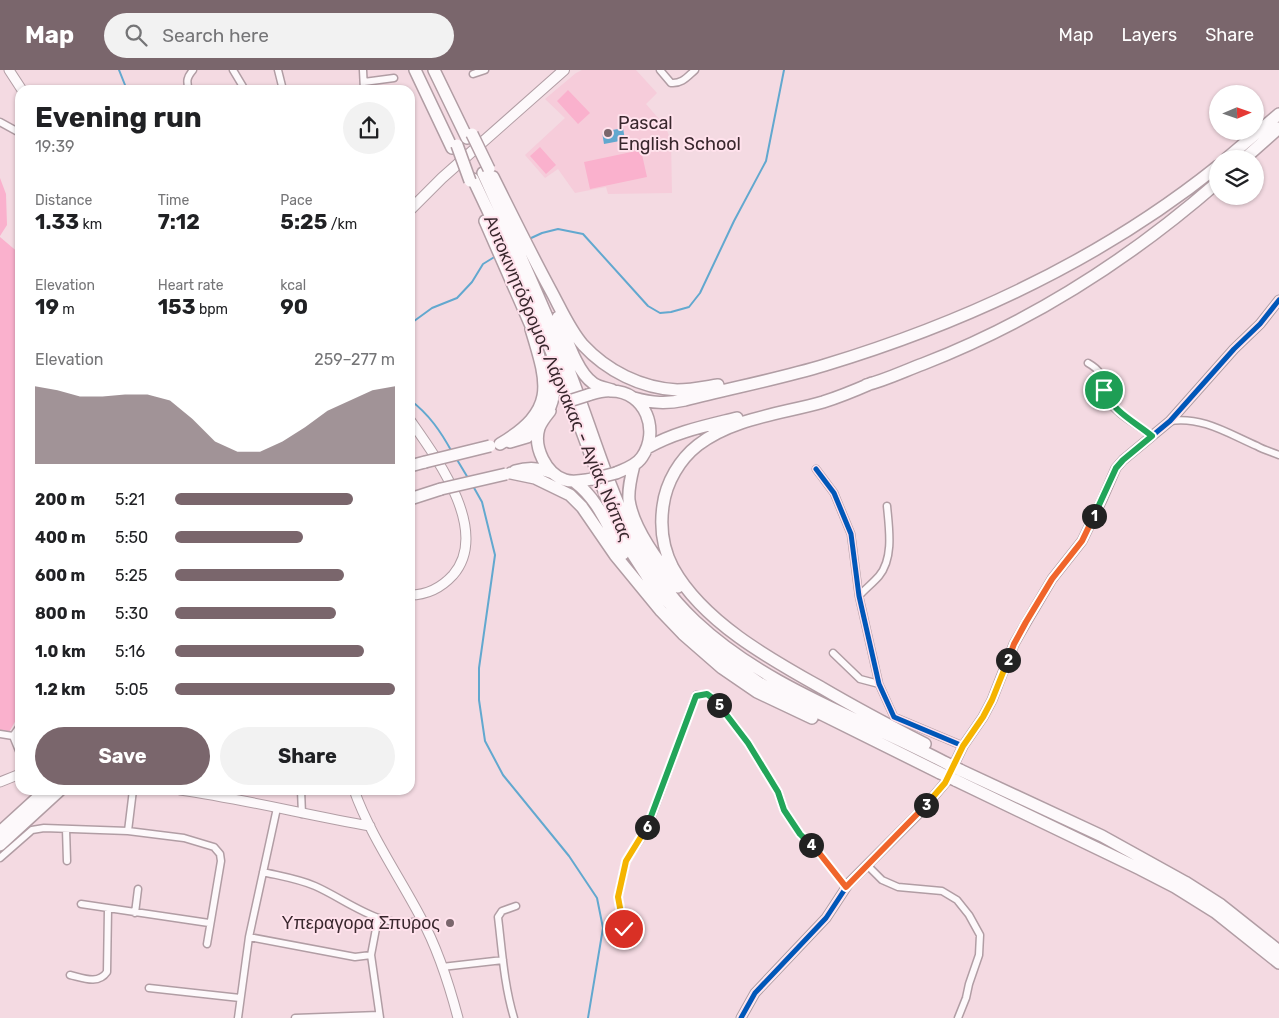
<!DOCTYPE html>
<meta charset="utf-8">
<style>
:root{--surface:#fff;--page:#f2f2f2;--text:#202124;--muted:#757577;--accent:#7a666c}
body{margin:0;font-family:Rubik,sans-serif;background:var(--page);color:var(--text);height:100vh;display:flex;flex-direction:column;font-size:19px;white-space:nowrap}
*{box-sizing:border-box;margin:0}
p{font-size:16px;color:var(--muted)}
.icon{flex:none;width:28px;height:28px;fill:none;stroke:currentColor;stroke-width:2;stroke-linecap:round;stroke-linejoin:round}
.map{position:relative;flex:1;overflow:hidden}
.drawer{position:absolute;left:15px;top:15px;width:400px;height:710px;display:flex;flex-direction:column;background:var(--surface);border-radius:15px;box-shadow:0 1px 4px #0004}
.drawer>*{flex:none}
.needle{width:32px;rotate:88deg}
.buttons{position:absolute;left:1209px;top:15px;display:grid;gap:10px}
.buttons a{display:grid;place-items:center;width:55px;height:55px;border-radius:50%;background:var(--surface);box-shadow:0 1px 4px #0004;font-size:25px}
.pin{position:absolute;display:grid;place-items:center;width:42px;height:42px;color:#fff;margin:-21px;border:2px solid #fff;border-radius:50%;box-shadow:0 1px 5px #0007}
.km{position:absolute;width:25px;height:25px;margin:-12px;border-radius:50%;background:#222;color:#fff;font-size:14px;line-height:25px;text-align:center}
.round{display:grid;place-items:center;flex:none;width:52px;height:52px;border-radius:26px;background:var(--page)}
.summary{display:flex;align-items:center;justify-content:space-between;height:85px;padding:0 20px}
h1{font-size:28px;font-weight:700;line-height:38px}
.stats{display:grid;grid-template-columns:repeat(3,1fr);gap:8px;height:85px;padding:5px 20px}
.stats div{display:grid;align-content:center}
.stats b{font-size:21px;font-weight:700}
.stats small{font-size:14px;font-weight:400}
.stats p{font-size:14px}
.chart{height:140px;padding:10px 20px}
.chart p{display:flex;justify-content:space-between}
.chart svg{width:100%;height:90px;margin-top:5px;fill:var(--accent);opacity:.7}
.action{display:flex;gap:10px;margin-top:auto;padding:10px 20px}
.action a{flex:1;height:58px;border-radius:30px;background:var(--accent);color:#fff;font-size:20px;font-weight:700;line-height:58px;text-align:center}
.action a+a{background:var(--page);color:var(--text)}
ul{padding:0 20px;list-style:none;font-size:16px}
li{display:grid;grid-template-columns:80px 60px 1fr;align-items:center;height:38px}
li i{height:12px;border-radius:6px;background:var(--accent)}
header{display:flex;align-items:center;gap:30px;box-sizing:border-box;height:70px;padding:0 25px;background:var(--accent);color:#fff}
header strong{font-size:24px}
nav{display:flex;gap:28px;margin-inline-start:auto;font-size:18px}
.search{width:350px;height:45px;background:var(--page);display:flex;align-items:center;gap:12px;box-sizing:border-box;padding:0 18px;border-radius:28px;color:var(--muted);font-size:19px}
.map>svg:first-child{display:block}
.built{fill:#f6ccda}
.green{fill:#fab1cd}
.water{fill:#62a8cf}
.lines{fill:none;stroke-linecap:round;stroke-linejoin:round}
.stream{stroke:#62a8cf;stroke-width:2}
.street-casing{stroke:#b19da4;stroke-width:9}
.secondary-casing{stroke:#b19da4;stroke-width:11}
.primary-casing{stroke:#b19da4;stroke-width:12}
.highway-casing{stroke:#b19da4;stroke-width:14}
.street{stroke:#fdf9fb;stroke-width:6}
.secondary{stroke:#fdf9fb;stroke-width:9}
.primary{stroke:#fdf9fb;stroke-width:10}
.highway{stroke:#fdf9fb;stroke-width:11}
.highway-bridge-casing{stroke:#b19da4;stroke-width:14;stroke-linecap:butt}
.highway-bridge{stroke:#fdf9fb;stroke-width:11}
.cycleway-casing{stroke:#ffe2ec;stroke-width:8}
.cycleway{stroke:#0057b8;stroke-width:5}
.split-1-casing{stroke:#fff;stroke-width:10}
.split-2-casing{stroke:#fff;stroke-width:10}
.split-3-casing{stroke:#fff;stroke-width:10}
.split-4-casing{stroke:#fff;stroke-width:10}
.split-5-casing{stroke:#fff;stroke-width:10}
.split-6-casing{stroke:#fff;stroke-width:10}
.split-7-casing{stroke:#fff;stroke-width:10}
.split-1{stroke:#22a559;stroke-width:6}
.split-2{stroke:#f0652b;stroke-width:6}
.split-3{stroke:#f5b400;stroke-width:6}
.split-4{stroke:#f0652b;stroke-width:6}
.split-5{stroke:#22a559;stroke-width:6}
.split-6{stroke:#22a559;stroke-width:6}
.split-7{stroke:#f5b400;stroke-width:6}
.poi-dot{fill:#7a666c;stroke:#ffe2ec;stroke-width:2}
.labels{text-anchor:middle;stroke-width:4;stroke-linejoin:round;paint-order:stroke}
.poi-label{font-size:18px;fill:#39272d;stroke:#ffe2ec;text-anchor:start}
.street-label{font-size:18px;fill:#39272d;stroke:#ffe2ec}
</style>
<header>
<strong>Map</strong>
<div class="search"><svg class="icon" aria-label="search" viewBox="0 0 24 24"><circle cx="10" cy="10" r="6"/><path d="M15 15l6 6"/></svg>Search here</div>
<nav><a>Map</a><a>Layers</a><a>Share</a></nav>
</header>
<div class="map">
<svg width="1279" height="948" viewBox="0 0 1279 948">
<rect width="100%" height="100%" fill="#f4dae2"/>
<path class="built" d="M 582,0 L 636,0 L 657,23 L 646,34 L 665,56 L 671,70 L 672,123 L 608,124 L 606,117 L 575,123 L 558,99 L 545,108 L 525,85 L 565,48 L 545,29 L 576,3 Z"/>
<path class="green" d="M 568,20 L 590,43 L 578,54 L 557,31 Z
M 540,77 L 556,95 L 546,104 L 530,86 Z
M 641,80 L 647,107 L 590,119 L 584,92 Z
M 0,108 L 6,124 L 7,155 L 0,166 Z
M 0,167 L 20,184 L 20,643 L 8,664 L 0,668 Z"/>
<path class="water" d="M 623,58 L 625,70 L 604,74 L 602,62 Z"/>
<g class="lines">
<path class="stream" d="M 119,0 L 127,20
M 529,169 L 542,163 L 558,159 L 583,164 L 648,236 L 660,243 L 671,242 L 689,237 L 700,223 L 734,151 L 766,91 L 784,0
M 410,254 L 432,238 L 457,228 L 472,212 L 483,194 L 496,186
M 410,330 C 429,344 441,362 452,382
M 456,388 L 468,408
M 473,416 L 482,432 L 495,485 L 479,598 L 479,630 L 485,671 L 503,705 L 569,786 L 597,828 L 603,858 L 588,948"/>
<g class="street-casing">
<path id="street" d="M 233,0 L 245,20
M 278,0 L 283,20
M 363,0 L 364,20
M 660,0 L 671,13 C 682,14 687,7 695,0
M 473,4 L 485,0
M 364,12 L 394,8
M 189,20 C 186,11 187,7 193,0
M 0,52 L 20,63
M 1088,293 C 1109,305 1099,313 1107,329 C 1116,344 1138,355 1152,366
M 1170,351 C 1202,346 1229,364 1257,376 C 1264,380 1272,382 1279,385
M 816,399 L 834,423 L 851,464 L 859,526 L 879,614 L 894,647 L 963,676
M 859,526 C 865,519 873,513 879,506 C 894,488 889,458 887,436
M 833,583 L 860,609 L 879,614
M 0,664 L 13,666
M 13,666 L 20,683
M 13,666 L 20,656
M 301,720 L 302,744
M 66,759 L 67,791
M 128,761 L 133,720
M 0,788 L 32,760 L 44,758 L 128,761 L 184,768 L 214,777 L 220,784 L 221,791 L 207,874
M 867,795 L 882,810 L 898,817 L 942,821 L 957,830 L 969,845 L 980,865 L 979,885 L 969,914 L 966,928 L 958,948
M 263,802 C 280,806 299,809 315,816 C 349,831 383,862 422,850
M 81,834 L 209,853
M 135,843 L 138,819
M 378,848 L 371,885 L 380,948
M 624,859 L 618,827 L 626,791 L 647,759 L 696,625 L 707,624 L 715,629 L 748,673 L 778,722 L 784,740 L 800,764 L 820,784 L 846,817
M 249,867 L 355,887 L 371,885
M 442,897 L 503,890
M 70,905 C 83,908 98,915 107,902 L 108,839
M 149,918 L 240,928
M 238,948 L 249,867 L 277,738
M 295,948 L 379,945
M 514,948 C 504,915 502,880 498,847 L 502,841 L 516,836"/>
</g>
<g class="secondary-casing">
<path id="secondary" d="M 9,0 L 22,20
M 410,350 C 436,387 491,461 453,505 C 442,517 427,525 410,525
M 0,712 L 20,704
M 180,720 C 244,729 307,745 370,756
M 354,720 C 370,765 399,806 421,848 C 438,879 449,914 458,948
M 741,948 L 755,923 L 826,848 L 849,813 L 922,740 L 945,713 L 963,676 L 983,647 L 992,630 L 1014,574 L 1026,553 L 1052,509 L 1082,471 L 1102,430 L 1116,398 L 1123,390 L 1170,351 L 1234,279 L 1260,254 L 1279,230"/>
</g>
<g class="primary-casing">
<path id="primary" d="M 410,140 L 442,108 L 564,0"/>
</g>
<g class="highway-casing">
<path id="highway" d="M 415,0 L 452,78
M 434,0 L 467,68
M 1226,89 L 1279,44
M 1244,89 L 1279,58
M 483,103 C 512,167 541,230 567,295 C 602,384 623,484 695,551 C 766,618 861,648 946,693
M 493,107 C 512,145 530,182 550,219 C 560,237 569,259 583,275 C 607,301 641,318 677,320 C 691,320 705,317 718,315
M 473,109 L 523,215 L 560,302 L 611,440 L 632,483 L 650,511 L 690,558 L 726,590 L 761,614 L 940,703
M 485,151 L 535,265
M 558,247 C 566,266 576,301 593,313 C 598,317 606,318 612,320
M 872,313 C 856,320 839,327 823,332 C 781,344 733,348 698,375 C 680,389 666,412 663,436 C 660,457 663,479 673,498 C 703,552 770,589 822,618 C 856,638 890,656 925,674
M 866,315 C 886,310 904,301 923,294 C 1031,252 1131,188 1218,112
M 588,325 C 595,323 604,320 611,321 C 646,321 660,361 642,387 C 636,396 625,399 616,403
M 634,328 C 652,333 666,334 685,330 C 731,318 779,309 825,295 C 967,252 1102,189 1218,96
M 550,341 C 546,346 541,352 539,358 C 533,377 546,404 565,410 C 574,413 584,410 593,409
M 546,346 C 557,325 556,312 547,291
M 510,372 L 527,367 L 539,357
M 500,374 C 557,340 548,315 531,259
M 647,378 C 675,362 705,356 737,348
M 634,395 C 631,407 628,418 629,430 C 633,459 660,494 678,517
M 410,396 L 425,392
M 515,401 C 529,397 539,398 553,403
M 511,403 L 535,408 L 570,425 L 582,437 L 615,485 L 661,541 L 683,564 L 722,598 L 757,622 L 812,648
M 575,412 C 599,430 608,458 623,484
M 410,429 L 441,419
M 960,700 L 1102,766 L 1185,812 L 1221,835 L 1279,881
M 955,710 L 1140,799 L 1175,817 L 1215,842 L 1279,893
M 0,762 L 46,720
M 0,775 L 60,720"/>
</g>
<use href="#street" class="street"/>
<use href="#secondary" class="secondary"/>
<use href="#primary" class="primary"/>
<use href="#highway" class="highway"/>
<g class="highway-bridge-casing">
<path id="highway-bridge" d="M 472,64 L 489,99
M 457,75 L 470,111
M 566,332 L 588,325
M 425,392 L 490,376
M 593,409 L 616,403
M 441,419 L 506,404
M 946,693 L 960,700
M 940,703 L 955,710"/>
</g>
<use href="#highway-bridge" class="highway-bridge"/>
<g class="cycleway-casing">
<path id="cycleway" d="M 816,399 L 834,423 L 851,464 L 859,526 L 879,614 L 894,647 L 963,676
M 624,859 L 618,827 L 626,791 L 647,759 L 696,625 L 707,624 L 715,629 L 748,673 L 778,722 L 784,740 L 800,764 L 820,784 L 846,817
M 741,948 L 755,923 L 826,848 L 849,813 L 922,740 L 945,713 L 963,676 L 983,647 L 992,630 L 1014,574 L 1026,553 L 1052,509 L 1082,471 L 1102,430 L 1116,398 L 1123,390 L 1170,351 L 1234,279 L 1260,254 L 1279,230"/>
</g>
<use href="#cycleway" class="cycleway"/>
</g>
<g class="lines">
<g class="split-1-casing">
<path id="split-1" d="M 1094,446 L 1116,398 L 1123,390 L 1152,366 C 1135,352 1112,341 1104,320"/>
</g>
<g class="split-2-casing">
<path id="split-2" d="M 1008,590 L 1014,574 L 1026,552 L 1052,509 L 1082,471 L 1094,446"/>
</g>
<g class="split-3-casing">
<path id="split-3" d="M 926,735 L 945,713 L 963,676 L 983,647 L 992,630 L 1008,590"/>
</g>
<g class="split-4-casing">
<path id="split-4" d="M 811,775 L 820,784 L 846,817 L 926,735"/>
</g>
<g class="split-5-casing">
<path id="split-5" d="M 719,635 L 748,673 L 778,722 L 784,740 L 800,764 L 811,775"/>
</g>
<g class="split-6-casing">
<path id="split-6" d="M 647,757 L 696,626 L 707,624 L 715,630 L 719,635"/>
</g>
<g class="split-7-casing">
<path id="split-7" d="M 624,859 L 618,827 L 626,791 L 647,757"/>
</g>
<use href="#split-1" class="split-1"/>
<use href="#split-2" class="split-2"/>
<use href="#split-3" class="split-3"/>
<use href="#split-4" class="split-4"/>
<use href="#split-5" class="split-5"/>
<use href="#split-6" class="split-6"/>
<use href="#split-7" class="split-7"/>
</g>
<g class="poi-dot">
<circle cx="608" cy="63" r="5"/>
<circle cx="450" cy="853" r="5"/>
</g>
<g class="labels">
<g class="poi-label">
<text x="618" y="59">Pascal<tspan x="618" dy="21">English School</tspan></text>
<text x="440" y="859" text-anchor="end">Υπεραγορα Σπυρος</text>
</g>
<g class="street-label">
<text transform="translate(558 308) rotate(67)" y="6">Αυτοκινητόδρομος Λάρνακας - Αγίας Νάπας</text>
</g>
</g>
</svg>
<div class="buttons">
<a><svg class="needle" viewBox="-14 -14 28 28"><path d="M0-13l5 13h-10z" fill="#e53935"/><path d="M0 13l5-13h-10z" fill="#757577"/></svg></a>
<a><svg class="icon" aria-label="layers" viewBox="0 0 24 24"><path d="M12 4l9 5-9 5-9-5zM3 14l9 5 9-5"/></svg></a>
</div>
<div class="pin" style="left:1104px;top:320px;background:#1e9e55"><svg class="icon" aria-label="arrive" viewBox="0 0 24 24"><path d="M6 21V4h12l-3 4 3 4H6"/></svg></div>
<div class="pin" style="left:624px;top:859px;background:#d93025"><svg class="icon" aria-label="check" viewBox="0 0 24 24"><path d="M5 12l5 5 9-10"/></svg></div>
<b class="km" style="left:1094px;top:446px">1</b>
<b class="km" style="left:1008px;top:590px">2</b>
<b class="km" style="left:926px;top:735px">3</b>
<b class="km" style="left:811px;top:775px">4</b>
<b class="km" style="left:719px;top:635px">5</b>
<b class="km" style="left:647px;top:757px">6</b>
<section class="drawer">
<div class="summary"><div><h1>Evening run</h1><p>19:39</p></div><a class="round"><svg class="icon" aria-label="share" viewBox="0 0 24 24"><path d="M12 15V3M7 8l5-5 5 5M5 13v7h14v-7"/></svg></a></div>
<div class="stats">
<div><p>Distance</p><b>1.33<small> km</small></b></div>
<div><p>Time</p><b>7:12</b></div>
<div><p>Pace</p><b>5:25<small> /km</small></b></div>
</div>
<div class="stats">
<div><p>Elevation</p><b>19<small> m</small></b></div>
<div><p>Heart rate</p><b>153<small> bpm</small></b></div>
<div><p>kcal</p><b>90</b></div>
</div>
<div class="chart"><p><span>Elevation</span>259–277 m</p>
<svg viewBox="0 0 160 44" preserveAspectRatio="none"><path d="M0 44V6L10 8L20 11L30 11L40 10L50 10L60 13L70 22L80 33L90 38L100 38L110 33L120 26L130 18L140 13L150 8L160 6V44z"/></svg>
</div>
<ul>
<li><b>200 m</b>5:21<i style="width:81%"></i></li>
<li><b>400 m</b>5:50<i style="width:58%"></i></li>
<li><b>600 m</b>5:25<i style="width:77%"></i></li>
<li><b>800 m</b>5:30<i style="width:73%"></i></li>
<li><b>1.0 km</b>5:16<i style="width:86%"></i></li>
<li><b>1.2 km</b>5:05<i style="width:100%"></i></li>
</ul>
<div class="action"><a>Save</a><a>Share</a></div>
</section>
</div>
